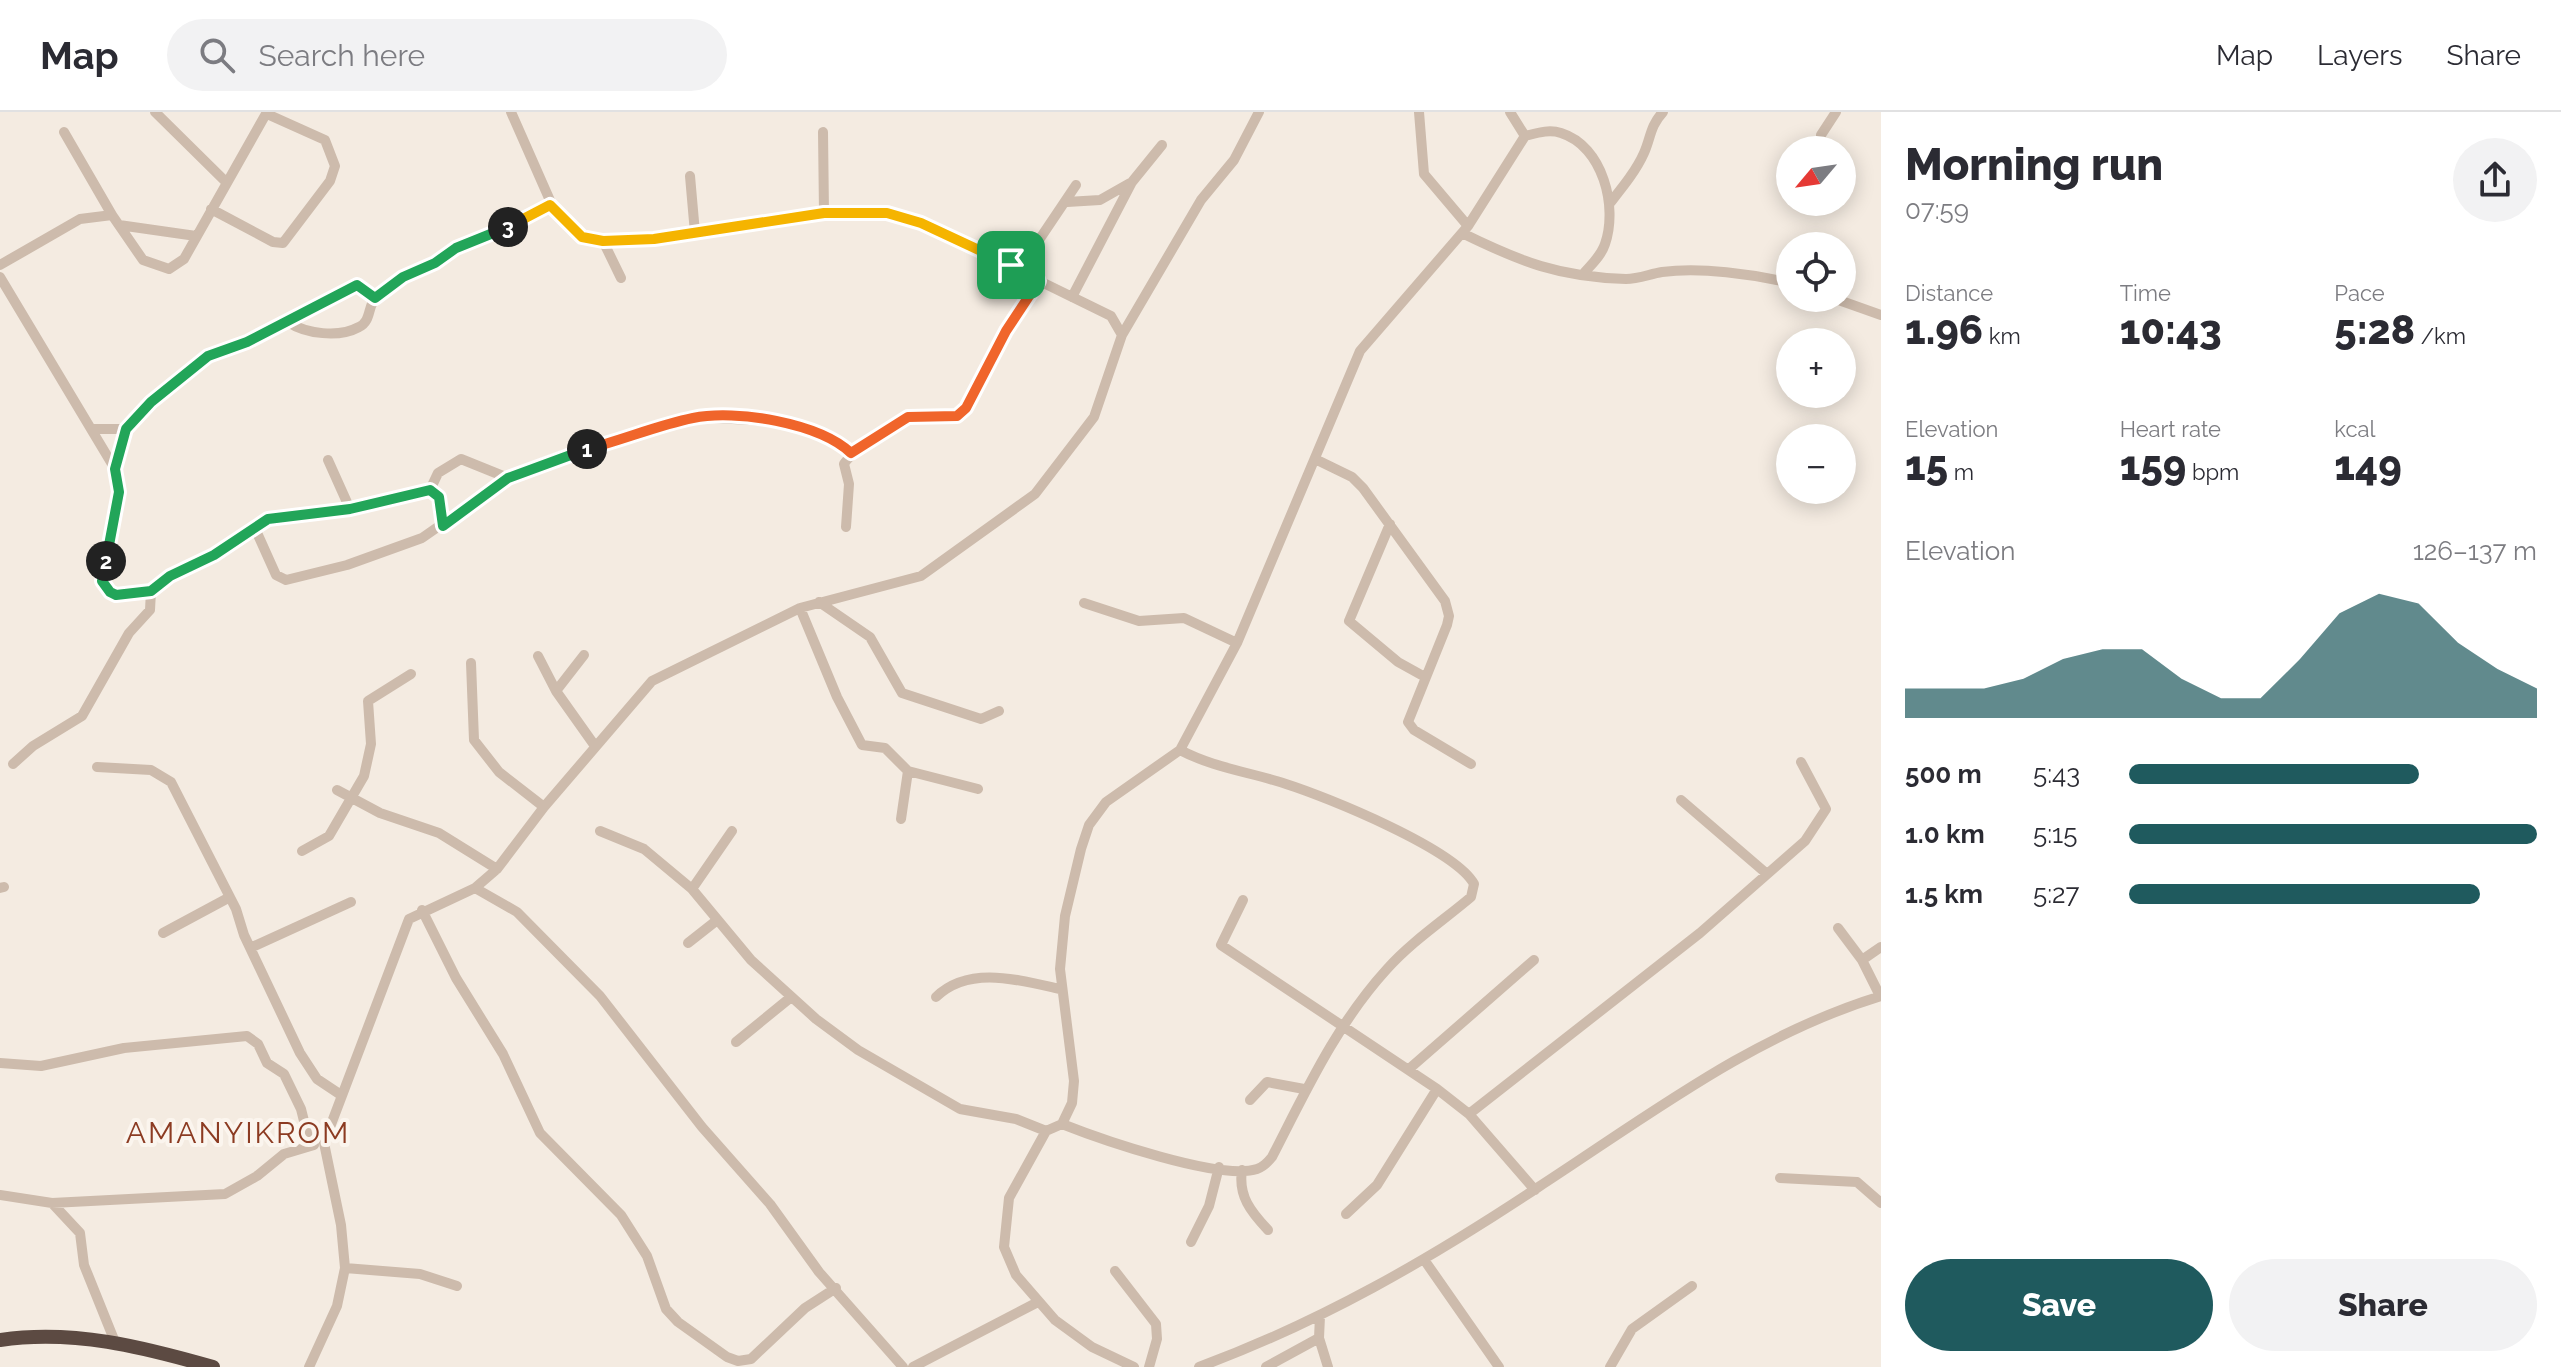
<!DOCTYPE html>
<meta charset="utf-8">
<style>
:root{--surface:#fff;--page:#f2f2f3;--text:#2b2b33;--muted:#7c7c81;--line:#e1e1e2;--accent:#1f5a5e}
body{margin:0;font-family:Raleway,sans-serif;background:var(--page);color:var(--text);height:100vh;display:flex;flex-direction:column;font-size:30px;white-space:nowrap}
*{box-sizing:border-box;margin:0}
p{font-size:26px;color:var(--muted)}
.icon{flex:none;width:44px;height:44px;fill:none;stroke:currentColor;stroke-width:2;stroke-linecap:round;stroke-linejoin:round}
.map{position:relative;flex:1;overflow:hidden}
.side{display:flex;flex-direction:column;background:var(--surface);width:680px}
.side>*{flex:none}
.needle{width:52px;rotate:241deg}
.fabs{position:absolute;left:1776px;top:24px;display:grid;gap:16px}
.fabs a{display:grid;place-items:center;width:80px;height:80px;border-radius:50%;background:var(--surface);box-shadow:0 4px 20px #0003;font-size:40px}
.pin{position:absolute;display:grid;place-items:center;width:68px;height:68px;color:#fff;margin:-34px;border-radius:16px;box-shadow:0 4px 12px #0006}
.km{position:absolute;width:40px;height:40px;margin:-20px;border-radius:50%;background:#222;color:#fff;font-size:22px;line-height:40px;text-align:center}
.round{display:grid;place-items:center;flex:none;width:84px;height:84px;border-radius:42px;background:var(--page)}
.summary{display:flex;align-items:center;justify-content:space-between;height:136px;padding:0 24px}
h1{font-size:44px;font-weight:800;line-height:60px}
.figures{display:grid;grid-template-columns:repeat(3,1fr);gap:12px;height:136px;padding:8px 24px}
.figures div{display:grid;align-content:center}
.figures b{font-size:40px;font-weight:800}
.figures small{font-size:22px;font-weight:400}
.figures p{font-size:22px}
.chart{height:224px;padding:16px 24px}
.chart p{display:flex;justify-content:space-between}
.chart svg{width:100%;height:144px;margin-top:8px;fill:var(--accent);opacity:.7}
.action{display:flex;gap:16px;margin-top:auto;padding:16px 24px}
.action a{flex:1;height:92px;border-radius:48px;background:var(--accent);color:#fff;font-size:32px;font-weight:800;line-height:92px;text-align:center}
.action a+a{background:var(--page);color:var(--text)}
ul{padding:0 24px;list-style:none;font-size:26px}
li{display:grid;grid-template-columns:128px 96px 1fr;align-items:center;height:60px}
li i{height:20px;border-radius:10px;background:var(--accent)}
header{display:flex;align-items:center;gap:48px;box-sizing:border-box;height:112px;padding:0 40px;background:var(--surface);border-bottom:2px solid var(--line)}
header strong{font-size:38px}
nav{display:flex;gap:44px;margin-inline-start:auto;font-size:28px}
.search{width:560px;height:72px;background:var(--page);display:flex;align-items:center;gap:20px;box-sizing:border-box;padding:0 28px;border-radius:44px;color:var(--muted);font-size:30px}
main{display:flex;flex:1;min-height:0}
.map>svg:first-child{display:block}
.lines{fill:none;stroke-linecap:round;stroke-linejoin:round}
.minor{stroke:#cdbbac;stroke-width:10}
.highway{stroke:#5c4a42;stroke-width:14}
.split-1-casing{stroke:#fff;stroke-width:16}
.split-2-casing{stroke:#fff;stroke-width:16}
.split-3-casing{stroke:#fff;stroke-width:16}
.split-4-casing{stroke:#fff;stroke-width:16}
.split-1{stroke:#f0652b;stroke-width:10}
.split-2{stroke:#22a559;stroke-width:10}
.split-3{stroke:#22a559;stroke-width:10}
.split-4{stroke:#f5b400;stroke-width:10}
.labels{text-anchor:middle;stroke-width:8;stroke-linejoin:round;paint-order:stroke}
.quarter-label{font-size:30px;letter-spacing:2px;fill:#8c3b22;stroke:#fbf5ee}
</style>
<header>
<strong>Map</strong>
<div class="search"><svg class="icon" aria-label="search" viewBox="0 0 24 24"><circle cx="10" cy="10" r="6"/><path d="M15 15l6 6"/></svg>Search here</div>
<nav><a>Map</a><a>Layers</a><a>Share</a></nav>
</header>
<main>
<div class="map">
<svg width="1881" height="1255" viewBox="0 0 1881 1255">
<rect width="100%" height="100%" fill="#f4ebe1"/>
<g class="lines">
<path class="minor" d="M 155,0 L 227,71
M 1419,0 L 1424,62 L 1468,114
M 1510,0 L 1525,24
M 64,20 L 112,103 L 143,148 L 169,157 L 184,147 L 267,0
M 823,20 L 824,101
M 1821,23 L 1836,0
M 690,64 L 695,121
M 1067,90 L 1100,88 L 1130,71
M 1610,91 C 1622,76 1636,59 1644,41 C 1651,25 1650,14 1663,0
M 211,97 L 273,130 L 283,131 L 330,69 L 335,54 L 325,28 L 267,2
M 119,113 L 196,124
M 1462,121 C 1521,150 1559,165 1626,167 C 1638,167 1650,162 1662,160 C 1701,155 1752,162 1790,171
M 603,129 L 621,166
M 0,153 L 80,107 L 112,103
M 1011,153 L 1039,128 L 1076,73
M 0,165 L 115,357 L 119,380 L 102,469 L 112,482 L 151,479 L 170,464 L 214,443 L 268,407 L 350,397 L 430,378 L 439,385 L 443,414
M 1072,185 L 1132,70 L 1162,33
M 1833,186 L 1881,203
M 288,210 C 306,222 339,226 359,215 C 372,209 367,193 377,184 C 414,153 459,139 502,118 C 519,110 535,98 552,93
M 1122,223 L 1201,88 L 1234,48 L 1259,0
M 93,317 L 126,317
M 1315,347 L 1352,365 L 1363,376 L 1445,489 L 1449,504 L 1447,513 L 1408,610 L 1414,618 L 1471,652
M 328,348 L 350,397
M 115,357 L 126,317 L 151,290 L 195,253 L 357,173 L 375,186
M 430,378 L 438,361 L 461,347 L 508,366
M 1390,412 L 1349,509 L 1398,550 L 1425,565
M 254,414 L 276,463 L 286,468 L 347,453 L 422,426 L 508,366 L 526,357 L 566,342 L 697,305 L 769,309 L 815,319 L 831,325 L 851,341
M 846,415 L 849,372 L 844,352 C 850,341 898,307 911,304 C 928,301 947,310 962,301 L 1006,219 L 1039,169
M 819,490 L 870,525 L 902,581 L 981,607 L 999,599
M 1084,491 L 1139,509 L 1184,506 L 1237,531
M 800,496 L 837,585 L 862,633 L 885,636 L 908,659 L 978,677
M 538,544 L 556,579 L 595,634
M 471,551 L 474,628 L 499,660 L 544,695
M 556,579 L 584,543
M 13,652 L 33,634 L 82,604 L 129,521 L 150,498 L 151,479
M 97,655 L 151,658 L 171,670 L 236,797 L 244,823 L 300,941 L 317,967 L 341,983
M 337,678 L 380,701 L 439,721 L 497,757
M 1681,688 L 1767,762
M 901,707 L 908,659
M 600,719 L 644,737 L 692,777 L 751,848 L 816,907 L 858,938 L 960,997 L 1016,1007 L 1046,1019
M 302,739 L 329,724 L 364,664 L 371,632 L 368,589 L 411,562
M 0,776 L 4,775
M 475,776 L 497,757 L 544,695 L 652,569 L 800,496 L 921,464 L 1035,382 L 1094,305 L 1122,223 L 1111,204 L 921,111 L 887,101 L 824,101 L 654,127 L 586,127 L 552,93 L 511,0
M 692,777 L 732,719
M 1243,788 L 1221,833 L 1437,977 L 1469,1002 L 1535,1078
M 422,798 L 456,866 L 503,942 L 540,1021 L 621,1103 L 647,1144 L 666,1197 L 678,1210 L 727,1245 L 738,1249 L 751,1247 L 805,1196 L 836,1176
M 1838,816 L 1862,848 L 1880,884
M 163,821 L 230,785
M 688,831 L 716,809
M 250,836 L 351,790
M 1862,848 L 1881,835
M 936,885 C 969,853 1019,868 1060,877
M 736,930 L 790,886
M 0,951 L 41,954 L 124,936 L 247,924 L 258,932 L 267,951 L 284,962 L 301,997 L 310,1033
M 1409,957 L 1534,848
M 1250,988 L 1267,970 L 1304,977
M 1469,1002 L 1700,821 L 1805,729 L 1826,697 L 1801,650
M 1062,1012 C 1100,1027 1220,1069 1257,1057 C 1263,1055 1268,1050 1272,1045 C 1306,979 1336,913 1387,857 C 1411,830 1444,808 1471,785 L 1474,772 C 1455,737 1327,685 1286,672 C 1250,660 1214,656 1180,638
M 1242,1058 C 1238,1084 1251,1100 1268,1118
M 1780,1066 L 1857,1070 L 1881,1091
M 0,1083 L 52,1091 L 225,1082 L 257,1064 L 284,1042 L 314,1033
M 52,1091 L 80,1121 L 84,1153 L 115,1230
M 1346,1102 L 1377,1073 L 1437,977
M 1191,1130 L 1209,1094 L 1219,1055
M 1425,1149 L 1499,1255
M 345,1156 L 420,1162 L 457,1174
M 1115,1159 L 1156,1212 L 1157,1227 L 1149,1255
M 1319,1226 L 1328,1255
M 309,1255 L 337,1194 L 345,1156 L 341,1113 L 324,1031 L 409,807 L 475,776 L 517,800 L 600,884 L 702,1015 L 770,1092 L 819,1160 L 903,1255
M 913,1255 L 1038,1190
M 1134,1255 L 1092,1235 L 1055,1208 L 1016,1163 L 1004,1135 L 1009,1086 L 1046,1019 L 1062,1012 L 1072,991 L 1074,969 L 1060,857 L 1065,804 L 1081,737 L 1089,713 L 1106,690 L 1180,638 L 1237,531 L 1360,239 L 1468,114 L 1525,24 C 1537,21 1549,17 1561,21 C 1603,34 1618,95 1605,132 C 1601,144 1592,152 1584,161
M 1199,1255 C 1321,1210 1430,1147 1537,1076 C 1648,1004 1753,923 1881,884
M 1266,1255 L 1319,1226 L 1320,1204
M 1610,1255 L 1632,1217 L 1692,1174"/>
<path class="highway" d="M 0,1228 C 73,1217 143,1235 213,1255"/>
</g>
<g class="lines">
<g class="split-1-casing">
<path id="split-1" d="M 587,337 C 623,328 658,313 693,306 C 736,297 819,311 851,341 L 908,305 L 957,304 L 966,296 L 1006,219 L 1039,169 L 1011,153"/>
</g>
<g class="split-2-casing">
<path id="split-2" d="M 106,449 L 102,469 L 110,480 L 116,483 L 151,479 L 170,464 L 214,443 L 268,407 L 350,397 L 430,378 L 439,385 L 443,414 L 508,366 L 587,337"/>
</g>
<g class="split-3-casing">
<path id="split-3" d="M 106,449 L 119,380 L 115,357 L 126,317 L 151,290 L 208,244 L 247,230 L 357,173 L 375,186 L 403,165 L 435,151 L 456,136 L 508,115"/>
</g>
<g class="split-4-casing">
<path id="split-4" d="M 508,115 L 550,93 L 582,125 L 603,129 L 654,127 L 824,101 L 887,101 L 921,111 L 1011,153"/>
</g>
<use href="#split-1" class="split-1"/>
<use href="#split-2" class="split-2"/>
<use href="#split-3" class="split-3"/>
<use href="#split-4" class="split-4"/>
</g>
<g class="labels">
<g class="quarter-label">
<text x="238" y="1031">AMANYIKROM</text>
</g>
</g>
</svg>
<div class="fabs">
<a><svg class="needle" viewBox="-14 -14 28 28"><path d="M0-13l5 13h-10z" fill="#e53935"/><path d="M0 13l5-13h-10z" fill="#7c7c81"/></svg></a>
<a><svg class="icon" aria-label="locate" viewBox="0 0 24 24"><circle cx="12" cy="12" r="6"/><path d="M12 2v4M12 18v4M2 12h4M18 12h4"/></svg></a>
<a>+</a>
<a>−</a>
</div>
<div class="pin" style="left:1011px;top:153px;background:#1e9e55"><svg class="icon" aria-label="arrive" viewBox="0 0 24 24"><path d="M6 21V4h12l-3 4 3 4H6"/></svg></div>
<b class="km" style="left:587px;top:337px">1</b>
<b class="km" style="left:106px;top:449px">2</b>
<b class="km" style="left:508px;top:115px">3</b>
</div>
<section class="side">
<div class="summary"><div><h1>Morning run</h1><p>07:59</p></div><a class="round"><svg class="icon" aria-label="share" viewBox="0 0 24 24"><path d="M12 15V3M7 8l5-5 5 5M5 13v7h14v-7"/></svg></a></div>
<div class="figures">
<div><p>Distance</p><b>1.96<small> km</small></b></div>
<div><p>Time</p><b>10:43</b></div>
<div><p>Pace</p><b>5:28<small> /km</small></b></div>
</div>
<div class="figures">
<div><p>Elevation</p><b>15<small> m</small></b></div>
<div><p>Heart rate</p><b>159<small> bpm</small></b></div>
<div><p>kcal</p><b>149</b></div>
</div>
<div class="chart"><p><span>Elevation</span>126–137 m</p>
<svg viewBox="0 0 160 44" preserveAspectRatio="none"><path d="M0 44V35L10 35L20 35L30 32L40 26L50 23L60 23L70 32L80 38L90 38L100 26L110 12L120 6L130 9L140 21L150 29L160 35V44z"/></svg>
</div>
<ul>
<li><b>500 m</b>5:43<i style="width:71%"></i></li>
<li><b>1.0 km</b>5:15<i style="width:100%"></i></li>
<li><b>1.5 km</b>5:27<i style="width:86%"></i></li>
</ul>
<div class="action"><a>Save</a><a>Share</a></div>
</section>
</main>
